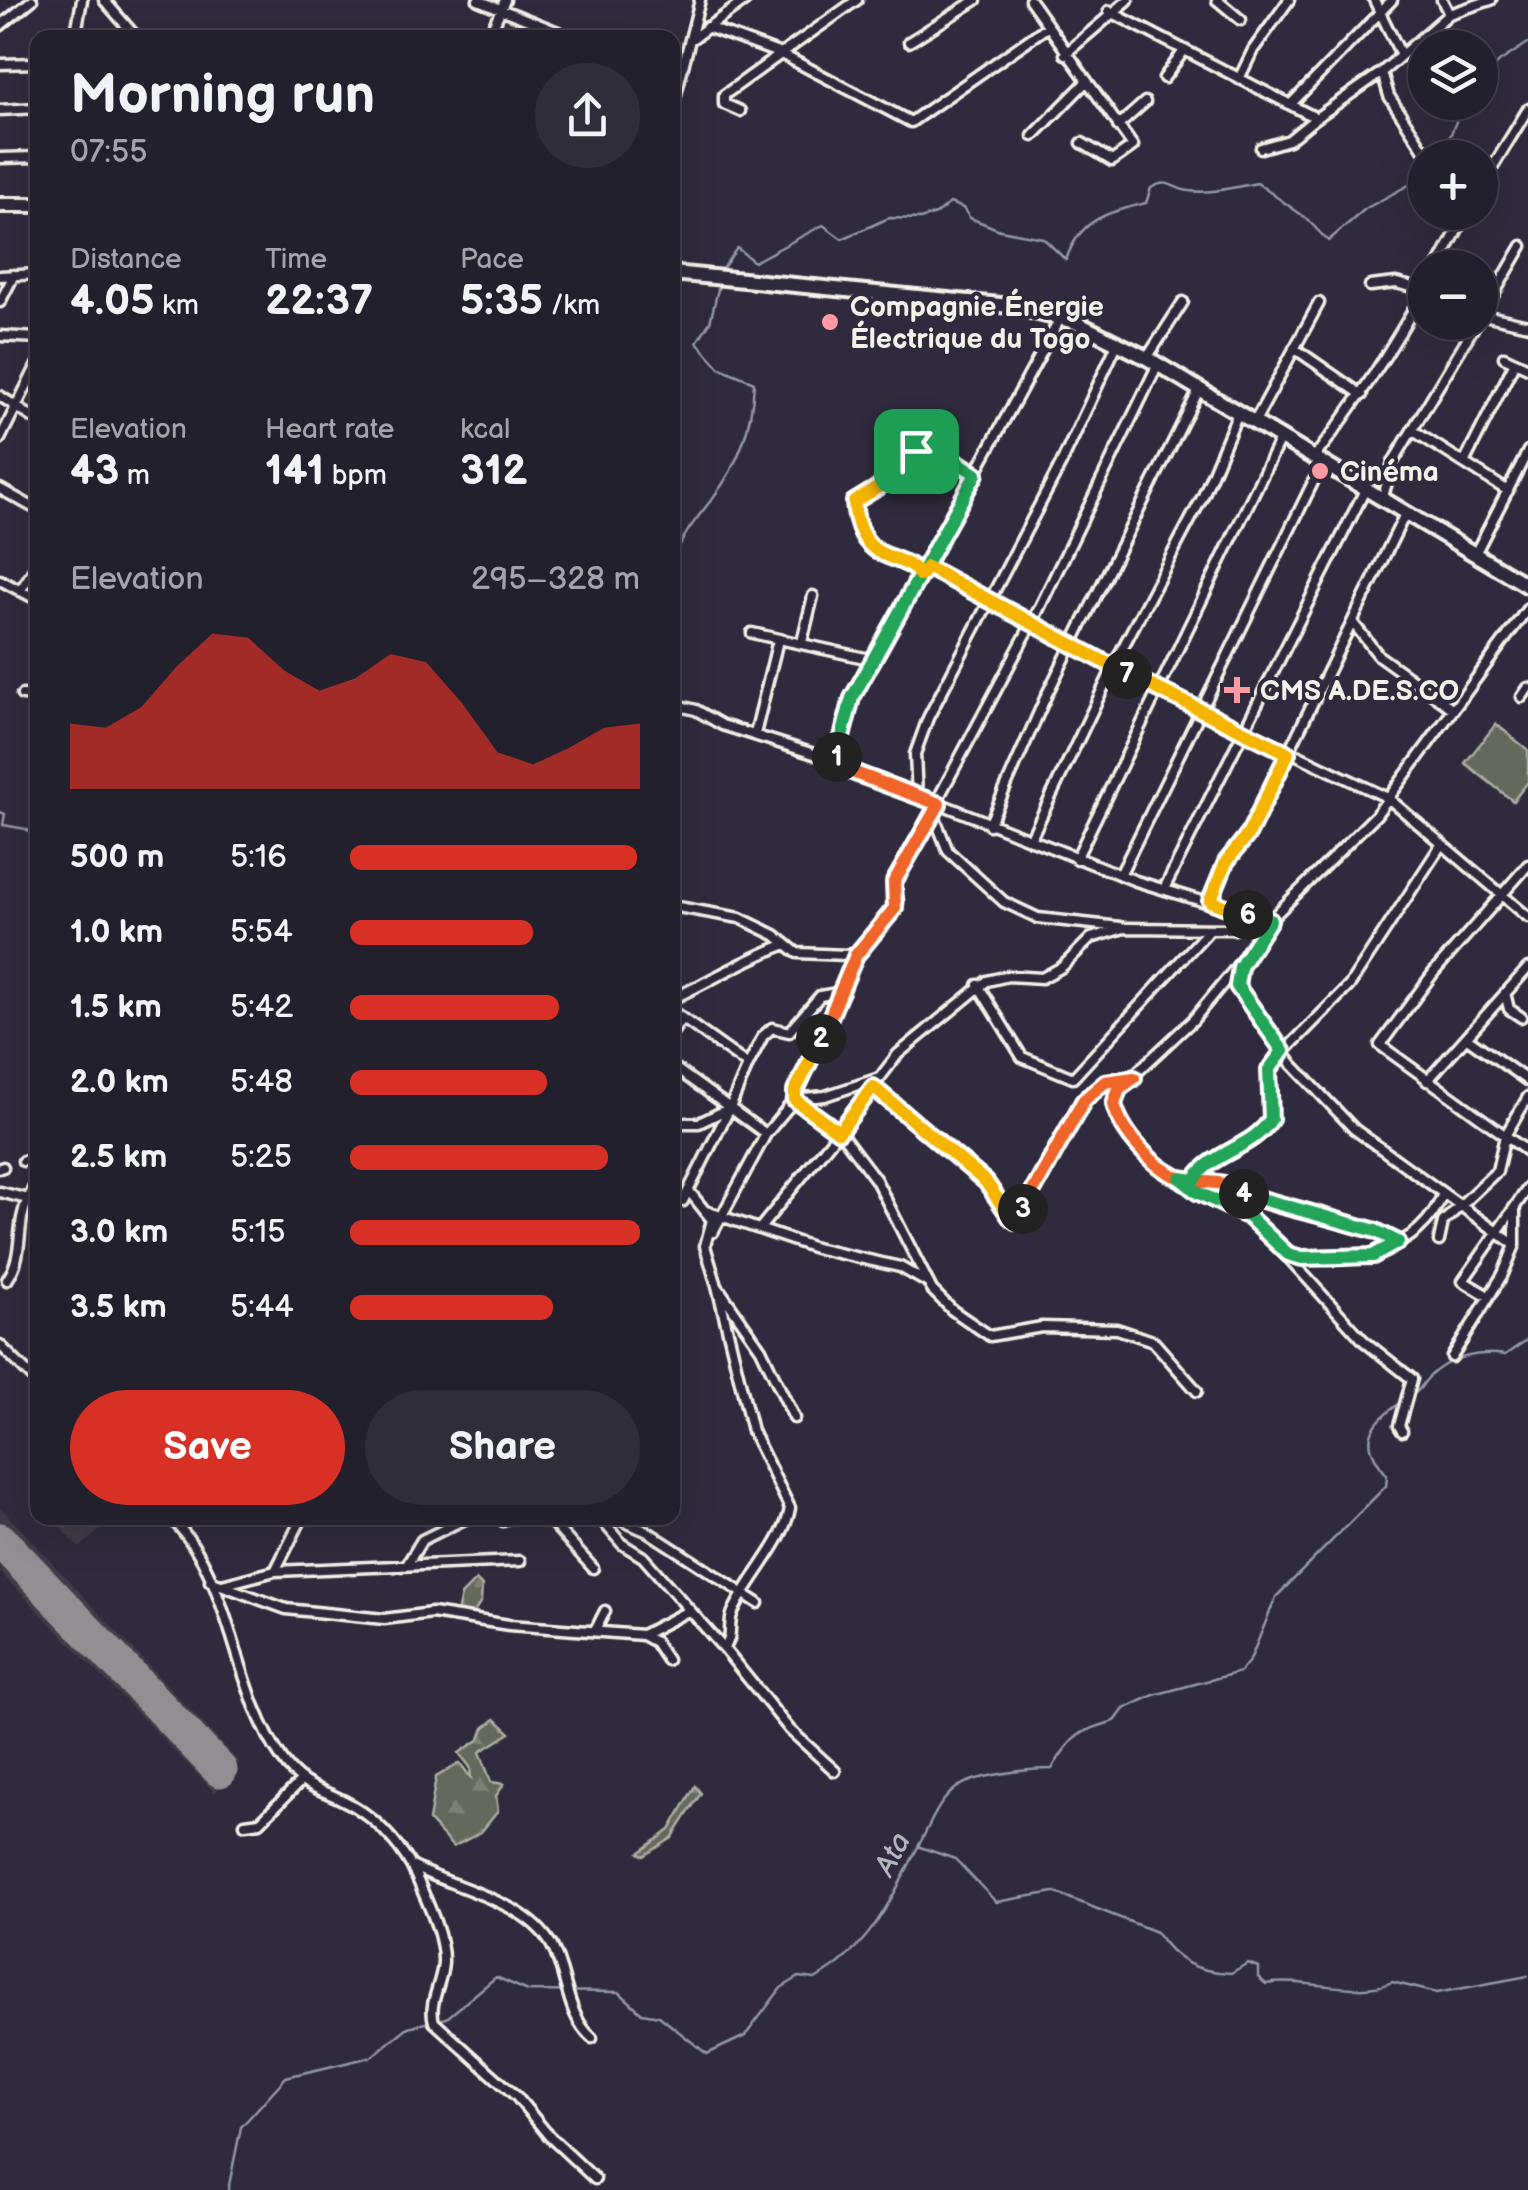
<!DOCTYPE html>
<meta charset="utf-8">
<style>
:root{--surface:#23202e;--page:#2f2d3a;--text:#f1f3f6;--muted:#a3a3aa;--line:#403e4a;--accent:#d93025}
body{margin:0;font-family:"Balsamiq Sans",sans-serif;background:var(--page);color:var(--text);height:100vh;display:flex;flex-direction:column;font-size:38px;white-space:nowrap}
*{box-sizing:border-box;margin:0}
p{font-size:32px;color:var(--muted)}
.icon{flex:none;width:55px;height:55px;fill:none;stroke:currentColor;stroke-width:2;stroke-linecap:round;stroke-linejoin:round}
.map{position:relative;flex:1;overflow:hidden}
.sheet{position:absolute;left:30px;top:30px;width:650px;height:1495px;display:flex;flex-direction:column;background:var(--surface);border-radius:20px;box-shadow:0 10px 40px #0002,0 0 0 2px var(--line)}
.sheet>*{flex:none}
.fabs{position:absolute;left:1408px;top:30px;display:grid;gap:20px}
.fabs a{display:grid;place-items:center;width:90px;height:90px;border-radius:50%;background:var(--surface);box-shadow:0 10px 40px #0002,0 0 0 2px var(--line);font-size:50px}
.pin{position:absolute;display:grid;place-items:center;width:85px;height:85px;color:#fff;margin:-42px;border-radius:20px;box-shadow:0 5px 15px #0006}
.km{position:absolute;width:50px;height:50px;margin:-25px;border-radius:50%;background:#222;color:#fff;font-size:28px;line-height:50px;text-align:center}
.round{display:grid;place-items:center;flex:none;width:105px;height:105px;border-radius:52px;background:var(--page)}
.summary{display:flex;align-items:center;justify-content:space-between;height:170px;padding:0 40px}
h1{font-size:55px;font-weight:700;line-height:75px}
.figures{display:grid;grid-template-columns:repeat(3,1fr);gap:15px;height:170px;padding:10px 40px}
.figures div{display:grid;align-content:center}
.figures b{font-size:42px;font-weight:700}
.figures small{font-size:28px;font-weight:400}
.figures p{font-size:28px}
.chart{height:280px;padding:20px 40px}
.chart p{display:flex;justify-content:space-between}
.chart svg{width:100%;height:180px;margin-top:10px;fill:var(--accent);opacity:.7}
.cta{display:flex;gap:20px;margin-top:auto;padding:20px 40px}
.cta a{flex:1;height:115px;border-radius:60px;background:var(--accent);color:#fff;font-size:40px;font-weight:700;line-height:115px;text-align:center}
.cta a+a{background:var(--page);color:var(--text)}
ul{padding:0 40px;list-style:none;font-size:32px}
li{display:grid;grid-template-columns:160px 120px 1fr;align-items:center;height:75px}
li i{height:25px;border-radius:12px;background:var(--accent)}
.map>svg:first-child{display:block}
.built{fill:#423a47}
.forest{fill:url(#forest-firs);stroke:#acaea2;stroke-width:2.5}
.pitch{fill:#646a5d;stroke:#acaea2;stroke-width:2.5}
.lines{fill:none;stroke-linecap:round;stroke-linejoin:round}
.stream{stroke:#9199a5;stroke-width:2.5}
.runway{stroke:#928e92;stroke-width:35}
.minor-casing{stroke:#f4f1e8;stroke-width:15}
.highway-casing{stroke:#f4f1e8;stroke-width:20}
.minor{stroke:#2f2a3d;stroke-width:8}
.highway{stroke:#2f2a3d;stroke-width:12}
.split-1-casing{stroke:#fff;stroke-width:20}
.split-2-casing{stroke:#fff;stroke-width:20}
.split-3-casing{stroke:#fff;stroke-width:20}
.split-4-casing{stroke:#fff;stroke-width:20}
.split-5-casing{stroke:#fff;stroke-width:20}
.split-6-casing{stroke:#fff;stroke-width:20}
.split-7-casing{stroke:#fff;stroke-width:20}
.split-8-casing{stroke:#fff;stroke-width:20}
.split-1{stroke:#22a559;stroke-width:12}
.split-2{stroke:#f0652b;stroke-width:12}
.split-3{stroke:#f5b400;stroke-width:12}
.split-4{stroke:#f0652b;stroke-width:12}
.split-5{stroke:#22a559;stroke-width:12}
.split-6{stroke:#22a559;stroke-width:12}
.split-7{stroke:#f5b400;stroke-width:12}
.split-8{stroke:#f5b400;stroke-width:12}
.poi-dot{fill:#ff9aa2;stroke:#2f2a3d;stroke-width:4}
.labels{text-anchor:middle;stroke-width:8;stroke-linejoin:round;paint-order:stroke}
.poi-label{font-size:28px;font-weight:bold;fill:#f4f1e8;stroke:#2f2a3d;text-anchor:start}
.water-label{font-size:30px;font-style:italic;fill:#b2b7bc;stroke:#2f2a3d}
</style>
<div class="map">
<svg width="1528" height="2190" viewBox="0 0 1528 2190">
<defs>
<pattern id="forest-firs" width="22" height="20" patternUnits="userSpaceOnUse" patternTransform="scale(2.5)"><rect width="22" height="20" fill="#646a5d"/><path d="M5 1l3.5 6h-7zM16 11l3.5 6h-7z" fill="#7b8074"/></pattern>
</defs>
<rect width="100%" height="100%" fill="#2f2a3d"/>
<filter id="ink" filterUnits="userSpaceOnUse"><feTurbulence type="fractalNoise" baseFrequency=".01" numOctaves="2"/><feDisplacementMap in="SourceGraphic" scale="20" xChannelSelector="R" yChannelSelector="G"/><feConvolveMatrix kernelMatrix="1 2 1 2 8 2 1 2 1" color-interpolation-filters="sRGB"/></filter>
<g filter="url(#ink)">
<path class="built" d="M 0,1507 L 239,1762 L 215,1793 L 0,1572 Z
M 52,1518 L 114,1518 L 79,1548 Z"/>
<path class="forest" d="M 476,1580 L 482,1586 L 481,1602 L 471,1617 L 457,1614 L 461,1595 Z
M 495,1719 L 510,1733 L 480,1752 L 491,1782 L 504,1784 L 496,1796 L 498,1811 L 481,1832 L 453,1847 L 429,1821 L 436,1777 L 460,1763 L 471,1778 L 470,1767 L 459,1753 L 480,1739 L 484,1728 Z
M 695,1786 L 701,1793 L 672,1838 L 644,1856 L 639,1853 L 670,1830 Z"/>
<path class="pitch" d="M 1496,724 L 1528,750 L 1528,782 L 1513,801 L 1465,763 Z"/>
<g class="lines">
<path class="stream" d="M 1480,84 L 1499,62 L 1528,43
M 1441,158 L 1464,102
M 720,272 L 737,248 L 754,262 L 823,225 L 842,239 L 889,218 L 920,219 L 936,214 L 950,203 L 963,208 L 970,218 L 1000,230 L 1043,238 L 1066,260 C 1080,218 1107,213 1146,203 L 1151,188 C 1169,177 1172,189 1189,191 C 1211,194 1235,187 1257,183 L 1306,218 L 1328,241 L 1365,209 L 1425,176
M 672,565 C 681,536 694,522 712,499 C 740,463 752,426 754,382 L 720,368 L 697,342 L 710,322 L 719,285
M 0,812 L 5,814 L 3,825 L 26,829 L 38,838
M 1411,1396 C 1421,1390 1421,1386 1428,1378 C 1447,1357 1479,1351 1505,1355 L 1528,1339
M 920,1847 L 955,1859 L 996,1902 L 1054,1892 L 1156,1932 C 1174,1960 1195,1972 1231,1973 L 1248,1963 L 1258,1967 L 1258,1977 L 1266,1984 C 1305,1977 1360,1998 1392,1982 L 1437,1993 L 1528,1976
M 228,2190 L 241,2127 L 286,2077 L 371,2057 L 408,2027 L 447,2018 L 496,1977 L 528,1991 L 619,1992 L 642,2013 L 659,2016 L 707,2054 L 745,2036 L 781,1988 L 799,1977 L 815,1979 C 871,1949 893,1896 921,1841 C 931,1823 938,1802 955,1789 C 972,1775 1029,1769 1052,1769 C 1073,1734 1078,1732 1115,1721 L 1124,1709 L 1154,1695 L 1240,1672 L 1250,1660 L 1276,1597 L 1386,1486 L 1387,1475 C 1357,1440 1370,1424 1404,1400"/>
<path class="runway" d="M 0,1540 L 220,1770"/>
<g class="minor-casing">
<path id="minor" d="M 104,0 L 137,38
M 478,0 L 573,38
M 857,0 L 781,54 L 911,122 L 1047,27
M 1030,0 L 1133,146 L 1112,161 L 1082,143
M 1217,0 L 1241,20
M 1374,0 L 1401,55
M 1442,0 L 1449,14
M 1109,11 L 1316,118 L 1382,72 L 1449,14 L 1491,0
M 0,26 L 32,0
M 707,27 L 781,54 L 724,95 L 724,104 L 740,111
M 75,38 L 82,0
M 488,38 L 505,0
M 693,38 L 746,0
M 909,42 L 976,0
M 1065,54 L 1128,0
M 0,64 L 38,63
M 1382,72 L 1389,96 L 1429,158
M 1164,78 L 1183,52
M 1239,79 L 1253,50 L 1289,0
M 1291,104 L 1392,0
M 0,110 L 38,108
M 672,110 L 700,0
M 1118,126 L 1145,102
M 1033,136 L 1085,83
M 1261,148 L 1289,140 L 1316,118
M 0,158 L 38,157
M 1480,188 L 1528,109
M 1437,268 L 1467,212
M 0,276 L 38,274
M 1370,286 L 1396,283 L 1424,290
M 0,302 L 14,275
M 1480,314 L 1528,325
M 1480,318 L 1522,246
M 0,336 L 38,338
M 1294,348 L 1362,395
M 1504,357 L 1528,368
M 1147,358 L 1183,302
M 0,396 L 38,421
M 1254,423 L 1319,303
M 1412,430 L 1508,491
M 0,439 L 38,363
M 1313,459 C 1356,404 1392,349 1425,289
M 1464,463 L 1515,362
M 0,489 L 38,510
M 1382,500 L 1393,462 L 1477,322
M 1475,554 L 1528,451
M 927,567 L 1132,677 L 1388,798 L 1528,917
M 919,576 L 915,569 C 878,554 859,546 854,502 L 881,487 L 901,463 L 928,445 L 977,474
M 0,580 L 38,600
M 20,591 L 38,563
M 1353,623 L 1379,656 L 1453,709
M 752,633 L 874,660
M 802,642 L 813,596
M 22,695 L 38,696
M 1522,697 L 1528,688
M 672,704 L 696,710 L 722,725 L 814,754 L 1136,881 L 1267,921
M 755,734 L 778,640
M 836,765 L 852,698 L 1061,317
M 917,796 L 915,754 L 928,718 L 1061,464 L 1118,342
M 932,811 L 948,851 L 1004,902 L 1038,918 L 1120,927
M 989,825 L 1047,694 L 1199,390
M 1030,840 L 1123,647 L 1203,496 L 1238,413
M 1076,859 L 1280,439
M 1528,865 L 1434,972 L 1380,1045 L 1528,1152
M 1120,875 L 1322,464
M 1164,889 L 1365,490
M 1211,901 L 1226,862 L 1249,833 L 1405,514
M 672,906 L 740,918 L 775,935 L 797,953 L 847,955 L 862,951 L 898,902 L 894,881 L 1032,623 L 1158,364
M 1264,925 L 1241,967 L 1237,987 L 1291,1063 L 1354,1129 L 1515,1245 L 1503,1274 L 1452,1357
M 856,955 L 795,1099 L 825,1096 L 879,1078
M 1239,964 L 1193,1020 L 1119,1089 C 1102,1121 1152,1164 1178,1177 C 1193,1185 1215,1180 1232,1185 C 1241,1189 1248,1198 1258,1201 C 1304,1218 1354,1220 1398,1242
M 978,985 L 1022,1057 L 1073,1078 L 1209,930
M 1505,993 L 1509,1009 L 1521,1017
M 672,999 C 711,981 745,959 784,945
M 672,1011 L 748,1065 L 730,1108 L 699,1123 L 672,1123
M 672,1033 L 682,1018
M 1467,1038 L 1528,1081
M 748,1065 L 763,1036 L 772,1028 L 789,1032 L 820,996 L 843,992
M 672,1066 L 730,1108
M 1427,1081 L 1528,968
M 873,1087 L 985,1181 L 1015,1221 L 1084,1100 L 1105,1082 L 1133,1078
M 23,1161 L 38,1157
M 0,1168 L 3,1167
M 1194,1180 C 1212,1153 1255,1151 1269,1122 C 1277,1107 1267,1083 1270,1066 L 1349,986 L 1441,845
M 1184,1181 L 1257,1223 L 1364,1341 L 1412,1379 L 1399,1426 L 1402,1431
M 689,1191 L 712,1220 L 705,1246 L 717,1286 L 761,1349 L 794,1418
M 0,1192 L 28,1199 L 38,1179
M 672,1199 L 683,1201 L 730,1108 L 766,1134 L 795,1099 L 839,1131 L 898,1054 L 987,981 L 1008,976 L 1042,978 L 1062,967 L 1091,938 L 1124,928 L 1234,929 L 1270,920 L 1376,815 L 1528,608
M 706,1211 L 815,1248 L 900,1267 L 928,1283
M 761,1227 L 839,1131 L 876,1180 L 932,1290 L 952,1310 L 990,1336 L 1042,1327 L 1117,1329 L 1153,1341 L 1197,1391
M 713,1232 L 766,1134
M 1439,1241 L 1443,1222 L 1497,1171 L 1505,1136 L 1528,1097
M 1515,1245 L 1515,1210
M 1290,1255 C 1346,1269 1422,1252 1443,1193
M 7,1280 C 25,1254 15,1227 28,1199 L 38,1199
M 717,1286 L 752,1431 L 790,1508 C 785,1541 748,1579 733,1612 C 727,1625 734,1637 724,1648
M 1488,1296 L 1463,1281 L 1528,1188
M 0,1345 L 38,1383
M 171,1518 C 234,1580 232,1688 282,1759 C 305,1792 326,1788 357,1808 C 380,1823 405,1850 416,1876 C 427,1902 444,1935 443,1963 C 442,1983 428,2003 434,2022 L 517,2097 L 549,2136 L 595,2179
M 548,1518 L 593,1568
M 600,1518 L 622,1544 L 643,1557 L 725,1650 L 790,1730 L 835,1771
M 616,1518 L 648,1532 L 758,1603
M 503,1521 L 507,1518
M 408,1563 L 422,1540 L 467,1518
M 275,1571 L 302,1518
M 210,1581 L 286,1609 L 384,1619 L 432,1613 L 509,1625 L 642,1635 L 688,1611
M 222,1585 L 275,1571 L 520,1561
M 595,1631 L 605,1611
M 642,1635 L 655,1642 L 667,1660
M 245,1824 L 260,1822 L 300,1782
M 412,1866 C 453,1888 528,1901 552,1946 C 568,1976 566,2015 592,2038"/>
</g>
<g class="highway-casing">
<path id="highway" d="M 0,205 L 38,205
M 672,273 L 1010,306 L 1075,322 L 1147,358 L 1528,586"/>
</g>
<use href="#minor" class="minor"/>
<use href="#highway" class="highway"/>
</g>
</g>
<g class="lines" filter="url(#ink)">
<g class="split-1-casing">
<path id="split-1" d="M 837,757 L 852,698 L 976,474 L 934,447 L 916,451"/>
</g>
<g class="split-2-casing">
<path id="split-2" d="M 821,1039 L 856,955 L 895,908 L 894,882 L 939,804 L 844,769 L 836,764 L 837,757"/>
</g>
<g class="split-3-casing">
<path id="split-3" d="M 821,1039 L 795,1091 L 795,1100 L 839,1132 L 873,1087 L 986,1182 L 1010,1217 L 1015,1221 L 1023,1209"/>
</g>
<g class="split-4-casing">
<path id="split-4" d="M 1023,1209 L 1084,1100 L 1105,1082 L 1134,1078 L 1119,1089 L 1114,1104 C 1121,1132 1155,1171 1183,1179 C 1205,1185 1226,1178 1244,1194"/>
</g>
<g class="split-5-casing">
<path id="split-5" d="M 1197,1192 L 1249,1217 L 1288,1254 L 1302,1258 L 1373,1256 L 1398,1242 L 1376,1231 L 1244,1194"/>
</g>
<g class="split-6-casing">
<path id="split-6" d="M 1197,1192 L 1180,1178 L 1194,1180 C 1213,1151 1253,1148 1271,1119 L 1269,1070 L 1283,1051 L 1237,986 L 1240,967 L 1270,920 L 1248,915"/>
</g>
<g class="split-7-casing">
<path id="split-7" d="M 1127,674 L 1288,753 L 1249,833 L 1226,862 L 1210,901 L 1248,915"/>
</g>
<g class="split-8-casing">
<path id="split-8" d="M 916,451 L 890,480 L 854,502 C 860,570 905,549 920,576 L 927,567 L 1127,674"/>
</g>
<use href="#split-1" class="split-1"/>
<use href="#split-2" class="split-2"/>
<use href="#split-3" class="split-3"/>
<use href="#split-4" class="split-4"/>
<use href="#split-5" class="split-5"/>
<use href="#split-6" class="split-6"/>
<use href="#split-7" class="split-7"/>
<use href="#split-8" class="split-8"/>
</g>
<g class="poi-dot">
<circle cx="830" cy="322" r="10"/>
<circle cx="1320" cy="471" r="10"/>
<path d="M1232 675h10v10h10v10h-10v10h-10v-10h-10v-10h10z"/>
</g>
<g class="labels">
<g class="poi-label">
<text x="850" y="316">Compagnie Énergie<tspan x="850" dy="32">Électrique du Togo</tspan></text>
<text x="1340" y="481">Cinéma</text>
<text x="1260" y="700">CMS A.DE.S.CO</text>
</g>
<g class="water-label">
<text transform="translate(892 1854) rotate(-63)" y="10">Ata</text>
</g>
</g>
</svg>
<div class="fabs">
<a><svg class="icon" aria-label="layers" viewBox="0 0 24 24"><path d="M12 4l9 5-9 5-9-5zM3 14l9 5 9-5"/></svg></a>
<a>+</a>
<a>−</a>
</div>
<div class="pin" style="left:916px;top:451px;background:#1e9e55"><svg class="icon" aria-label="arrive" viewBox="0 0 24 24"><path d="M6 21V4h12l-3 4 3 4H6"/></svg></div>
<b class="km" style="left:837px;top:757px">1</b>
<b class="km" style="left:821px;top:1039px">2</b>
<b class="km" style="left:1023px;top:1209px">3</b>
<b class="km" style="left:1244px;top:1194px">4</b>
<b class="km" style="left:1248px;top:915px">6</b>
<b class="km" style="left:1127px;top:674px">7</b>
<section class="sheet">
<div class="summary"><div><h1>Morning run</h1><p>07:55</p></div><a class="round"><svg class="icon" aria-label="share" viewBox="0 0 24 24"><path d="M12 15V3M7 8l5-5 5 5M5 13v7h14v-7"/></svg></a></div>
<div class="figures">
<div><p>Distance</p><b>4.05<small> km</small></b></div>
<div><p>Time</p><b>22:37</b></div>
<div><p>Pace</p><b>5:35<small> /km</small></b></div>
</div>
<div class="figures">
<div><p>Elevation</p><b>43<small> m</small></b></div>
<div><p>Heart rate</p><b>141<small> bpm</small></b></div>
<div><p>kcal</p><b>312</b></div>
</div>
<div class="chart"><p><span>Elevation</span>295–328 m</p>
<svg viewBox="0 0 160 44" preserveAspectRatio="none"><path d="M0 44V28L10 29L20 24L30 14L40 6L50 7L60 15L70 20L80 17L90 11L100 13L110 23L120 35L130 38L140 34L150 29L160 28V44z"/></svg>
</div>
<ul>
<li><b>500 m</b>5:16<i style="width:99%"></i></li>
<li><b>1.0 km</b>5:54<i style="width:63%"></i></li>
<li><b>1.5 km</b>5:42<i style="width:72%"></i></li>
<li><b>2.0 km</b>5:48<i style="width:68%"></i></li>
<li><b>2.5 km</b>5:25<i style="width:89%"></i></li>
<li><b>3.0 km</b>5:15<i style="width:100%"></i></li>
<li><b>3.5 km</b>5:44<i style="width:70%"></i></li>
</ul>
<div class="cta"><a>Save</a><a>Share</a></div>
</section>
</div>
